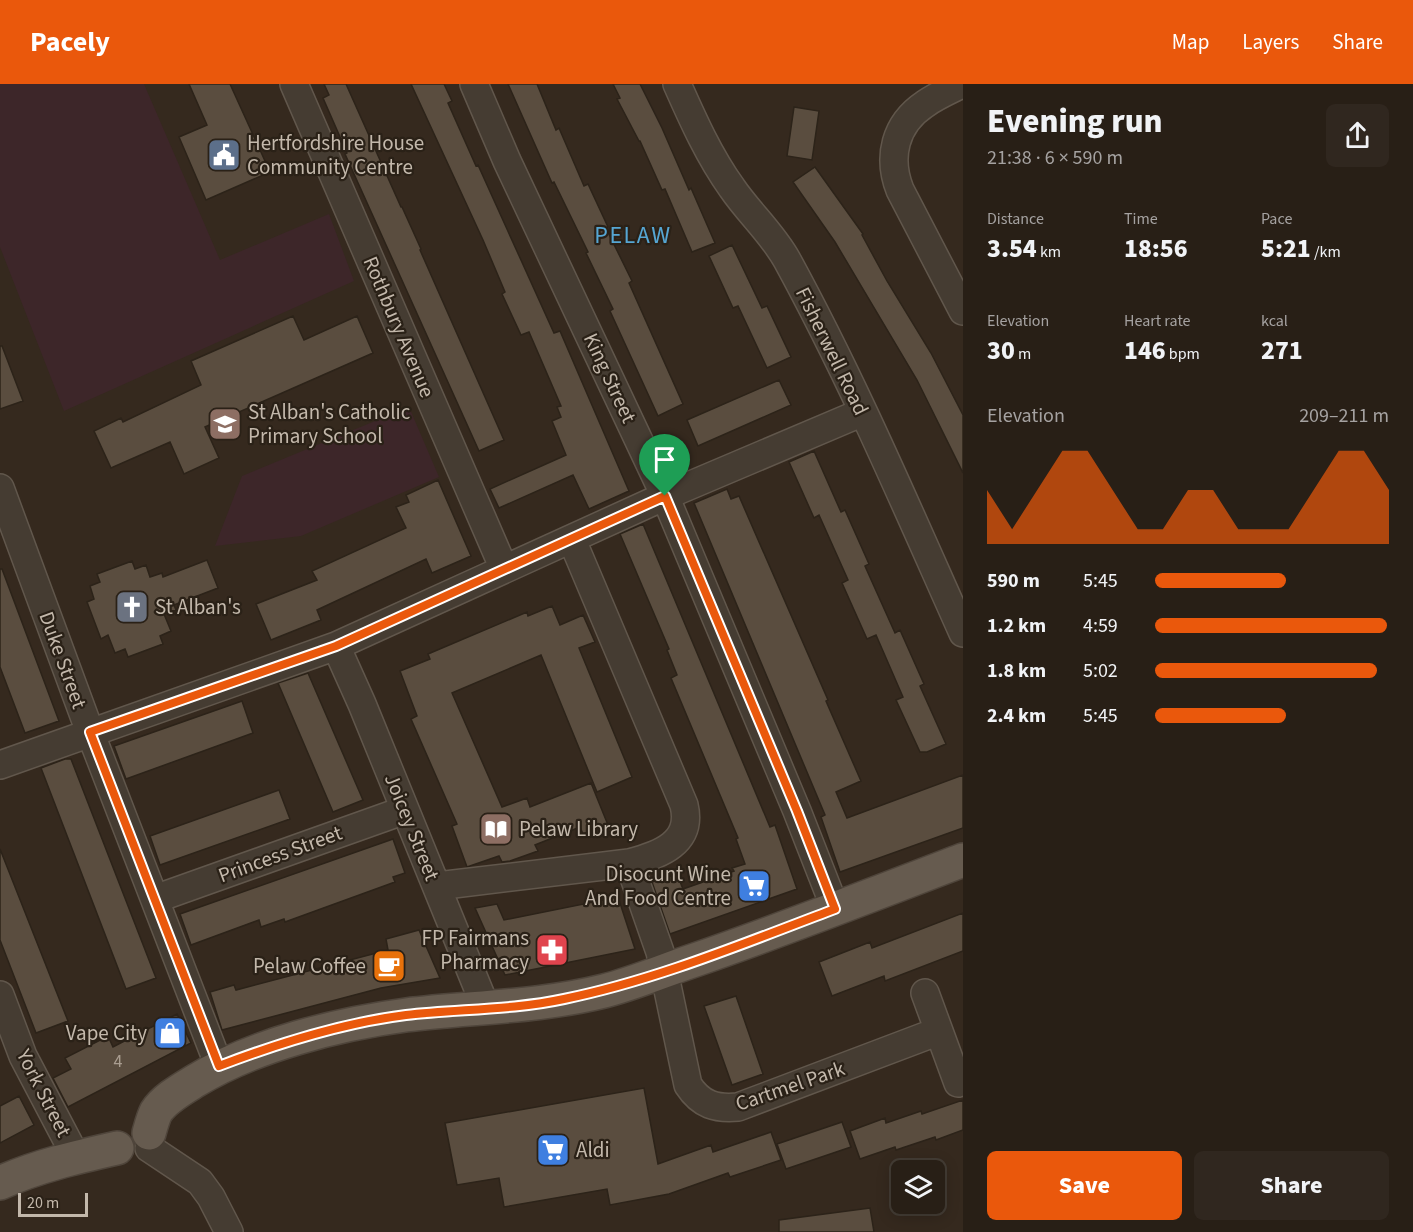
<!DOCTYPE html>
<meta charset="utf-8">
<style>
:root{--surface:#281f16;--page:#30271f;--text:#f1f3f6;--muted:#a5a2a1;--line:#443d35;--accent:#ea580c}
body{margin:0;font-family:"Source Sans 3",sans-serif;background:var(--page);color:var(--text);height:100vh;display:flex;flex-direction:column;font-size:22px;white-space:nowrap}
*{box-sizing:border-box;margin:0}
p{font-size:20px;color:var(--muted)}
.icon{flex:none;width:33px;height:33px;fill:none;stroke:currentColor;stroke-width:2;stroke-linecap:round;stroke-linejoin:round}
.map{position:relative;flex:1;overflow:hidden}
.panel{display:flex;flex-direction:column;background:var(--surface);width:450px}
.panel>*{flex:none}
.fabs{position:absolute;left:891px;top:1076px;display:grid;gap:12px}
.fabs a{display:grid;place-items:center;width:54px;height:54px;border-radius:9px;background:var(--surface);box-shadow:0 3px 15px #0003,0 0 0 2px var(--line);font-size:30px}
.scale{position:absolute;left:18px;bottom:15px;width:70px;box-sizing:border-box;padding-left:6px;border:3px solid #c3b8ab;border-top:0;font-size:16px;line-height:21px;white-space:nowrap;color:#c3b8ab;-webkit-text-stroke:4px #2a2117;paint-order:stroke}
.pin{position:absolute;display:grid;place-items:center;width:51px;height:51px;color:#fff;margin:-62px -26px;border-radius:50% 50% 50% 0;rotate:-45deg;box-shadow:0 0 6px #0007}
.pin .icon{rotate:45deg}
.round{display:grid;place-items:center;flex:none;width:63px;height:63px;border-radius:9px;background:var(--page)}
.headline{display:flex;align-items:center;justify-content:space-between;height:102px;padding:0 24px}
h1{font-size:33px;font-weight:800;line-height:45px}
.metrics{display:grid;grid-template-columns:repeat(3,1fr);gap:9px;height:102px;padding:6px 24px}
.metrics div{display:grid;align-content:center}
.metrics b{font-size:26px;font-weight:800}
.metrics small{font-size:16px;font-weight:400}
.metrics p{font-size:16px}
.chart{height:168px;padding:12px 24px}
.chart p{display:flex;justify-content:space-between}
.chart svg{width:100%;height:108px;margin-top:6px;fill:var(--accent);opacity:.7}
.action{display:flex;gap:12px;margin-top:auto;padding:12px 24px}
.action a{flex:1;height:69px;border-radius:9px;background:var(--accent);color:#fff;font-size:24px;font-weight:800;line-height:69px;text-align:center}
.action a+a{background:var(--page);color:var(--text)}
ul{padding:0 24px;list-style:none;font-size:20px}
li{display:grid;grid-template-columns:96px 72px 1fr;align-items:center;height:45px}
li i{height:15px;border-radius:8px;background:var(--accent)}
header{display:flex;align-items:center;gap:36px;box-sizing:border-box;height:84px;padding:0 30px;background:var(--accent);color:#fff}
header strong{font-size:28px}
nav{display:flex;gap:33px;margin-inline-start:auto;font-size:21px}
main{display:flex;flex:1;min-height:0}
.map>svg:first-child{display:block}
.green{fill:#3d2629}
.building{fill:#5a4d3f;stroke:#2c2319;stroke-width:1.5}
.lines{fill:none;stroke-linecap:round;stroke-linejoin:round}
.street-casing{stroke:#61574c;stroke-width:30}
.primary-casing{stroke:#4f453b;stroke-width:36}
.street{stroke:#453c32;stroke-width:27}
.primary{stroke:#665b4f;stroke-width:33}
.route-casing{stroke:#fff;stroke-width:12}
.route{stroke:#ea580c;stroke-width:8}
.labels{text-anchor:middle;stroke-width:4.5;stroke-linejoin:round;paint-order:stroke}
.number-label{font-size:18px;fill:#a99d90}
.poi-label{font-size:21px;fill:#c3b8ab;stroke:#2a2117;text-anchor:start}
.street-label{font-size:21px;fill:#c3b8ab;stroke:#2a2117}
.quarter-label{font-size:24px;letter-spacing:1.5px;fill:#56a6d3;stroke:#2a2117}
</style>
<header>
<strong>Pacely</strong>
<nav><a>Map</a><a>Layers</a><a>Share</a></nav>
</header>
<main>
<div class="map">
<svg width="963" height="1148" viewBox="0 0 963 1148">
<rect width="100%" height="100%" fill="#35291e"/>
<path class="green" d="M 0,0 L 144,0 L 220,176 L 329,130 L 354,197 L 64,327 L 0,163 Z
M 409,323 L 439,393 L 301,452 L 215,462 L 242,392 Z"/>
<path class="building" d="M 189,0 L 230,0 L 270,88 L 206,116 L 179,53 L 207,41 Z
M 324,0 L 346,0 L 401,123 L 402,123 L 421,165 L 420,166 L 504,356 L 479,367 L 345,70 L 347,69 L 323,14 L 329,11 Z
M 411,0 L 444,0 L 452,17 L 448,19 L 476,82 L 478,81 L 554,249 L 560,247 L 629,407 L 589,425 L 573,391 L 499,424 L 490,405 L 566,371 L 552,337 L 561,333 L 557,323 L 561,322 L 529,248 L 521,251 L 502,210 L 505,208 L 483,156 Z
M 508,0 L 537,0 L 556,46 L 559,44 L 584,102 L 588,100 L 608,143 L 606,144 L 632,197 L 629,199 L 683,320 L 658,332 L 610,227 L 613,225 L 586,169 L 588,168 L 554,98 L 552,99 Z
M 613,0 L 640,0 L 662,44 L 689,106 L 691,104 L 715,159 L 692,168 L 665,105 L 662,106 L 640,57 L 639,57 L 617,15 L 620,14 Z
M 794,23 L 819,27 L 812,76 L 787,72 Z
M 815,83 L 863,150 L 862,151 L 887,197 L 931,269 L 963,331 L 963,389 L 917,296 L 835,158 L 793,98 Z
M 732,161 L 762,224 L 767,222 L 791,273 L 767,284 L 738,222 L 733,224 L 709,172 Z
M 293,232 L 304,256 L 357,232 L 373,269 L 205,343 L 219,374 L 184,390 L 170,358 L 111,384 L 94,347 L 121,334 L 123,338 L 201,301 L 191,277 Z
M 0,262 L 2,262 L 23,317 L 0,325 Z
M 779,296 L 791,321 L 698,362 L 687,336 Z
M 814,367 L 841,428 L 845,426 L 869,480 L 865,482 L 895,549 L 900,546 L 924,600 L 920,602 L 946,660 L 927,668 L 920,668 L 896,616 L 903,613 L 876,551 L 867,555 L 842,499 L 848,496 L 819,431 L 814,434 L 789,378 Z
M 438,396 L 471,472 L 432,489 L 426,475 L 317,526 L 321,536 L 271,556 L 256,520 L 317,496 L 312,487 L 406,444 L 396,423 L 409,418 L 406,411 Z
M 727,405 L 731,415 L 739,412 L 828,616 L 826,617 L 861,697 L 836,708 L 847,734 L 963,691 L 963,744 L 840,788 L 821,733 L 825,731 L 694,419 Z
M 643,440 L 770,743 L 775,741 L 797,805 L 670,850 L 652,798 L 677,790 L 683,805 L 734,787 L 732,784 L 745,780 L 736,755 L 738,754 L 671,594 L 677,591 L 667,566 L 669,565 L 620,450 Z
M 207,476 L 218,504 L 174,521 L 176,526 L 164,530 L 171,547 L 160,552 L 163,560 L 128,573 L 125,565 L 115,569 L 108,551 L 101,555 L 87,518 L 94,515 L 90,502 L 100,498 L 97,490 L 132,477 L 135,485 L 146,481 L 150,493 L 162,489 L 163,493 Z
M 0,485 L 2,485 L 59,637 L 25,649 L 0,583 Z
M 552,522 L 560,541 L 583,531 L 595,558 L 579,564 L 632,693 L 597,708 L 541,571 L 452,609 L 502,723 L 527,714 L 530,723 L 591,699 L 608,741 L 583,750 L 580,743 L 535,761 L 538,767 L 510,777 L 502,778 L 499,772 L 467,783 L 452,742 L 457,740 L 411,635 L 417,632 L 400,587 L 430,575 L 428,570 L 527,528 L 528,532 Z
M 308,589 L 363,716 L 333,728 L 278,599 Z
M 242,617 L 253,649 L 126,695 L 114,662 Z
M 65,675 L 71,675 L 156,894 L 126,905 L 41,684 Z
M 279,706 L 290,735 L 160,781 L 150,752 Z
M 393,755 L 405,789 L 393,793 L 395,798 L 285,838 L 284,835 L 261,843 L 259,836 L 191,861 L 180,830 Z
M 0,765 L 68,937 L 36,949 L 0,856 Z
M 618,813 L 635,865 L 505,891 L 475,824 L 497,820 L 504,836 Z
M 963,829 L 963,867 L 885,897 L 884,892 L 832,912 L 819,878 L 870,858 L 872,864 Z
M 419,846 L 440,894 L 381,904 L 222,946 L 210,908 L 234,901 L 236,906 L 388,866 L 386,855 Z
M 736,912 L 763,990 L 732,1001 L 704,922 Z
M 177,930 L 191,959 L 68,1023 L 53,994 L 71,985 L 65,974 L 108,952 L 113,963 Z
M 644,1004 L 658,1080 L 711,1061 L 713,1068 L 771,1048 L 781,1076 L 730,1093 L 728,1089 L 669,1110 L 610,1121 L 607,1105 L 504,1123 L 499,1094 L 457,1101 L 445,1039 Z
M 19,1012 L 34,1041 L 0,1059 L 0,1022 Z
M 963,1016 L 963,1046 L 936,1056 L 935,1053 L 896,1066 L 895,1063 L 860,1075 L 850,1047 L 885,1034 L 886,1039 L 921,1027 L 922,1030 Z
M 842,1038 L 851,1063 L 786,1085 L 777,1060 Z
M 870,1124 L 874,1148 L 779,1148 L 779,1136 Z"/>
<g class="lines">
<g class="street-casing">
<path id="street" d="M 294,0 L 504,485
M 474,0 L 507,77 L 665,412 L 797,727 L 835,824
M 677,0 C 693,36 709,72 732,104 C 749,129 772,149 787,176 C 853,297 907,424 963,549
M 962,0 C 950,6 936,12 925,20 C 895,40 887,73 900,106 L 963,227
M 0,404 L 90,648 L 219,982
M 336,562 L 362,620 L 486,924
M 0,681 L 336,562 L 665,412 L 863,328
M 629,779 L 660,868 L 688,1001 C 701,1021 716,1025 738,1023 L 939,947
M 437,802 L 629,779 C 660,771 693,759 684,721 L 572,456
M 155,815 L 405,726
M 925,909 L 958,999
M 0,911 L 23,972 L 76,1073
M 149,1064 L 200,1098 L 211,1113 L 229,1148"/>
</g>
<g class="primary-casing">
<path id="primary" d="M 149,1049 C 151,1042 153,1034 156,1028 C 164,1015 182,1005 195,997 C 254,961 338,940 406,931 C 472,923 540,923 604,907 C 635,899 665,886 695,876 C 785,845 874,810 963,776
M 0,1099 C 37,1082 77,1073 117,1064"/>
</g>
<use href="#street" class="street"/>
<use href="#primary" class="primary"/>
</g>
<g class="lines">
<g class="route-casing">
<path id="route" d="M 665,412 L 797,727 L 835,825 C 747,858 657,896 564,915 C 513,926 459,925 406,931 C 342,939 279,959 219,982 L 90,648 L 336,562 Z"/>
</g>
<use href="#route" class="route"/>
</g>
<defs>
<g id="civic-square" transform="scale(1.725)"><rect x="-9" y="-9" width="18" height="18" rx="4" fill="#5c6f8a" stroke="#2a2117"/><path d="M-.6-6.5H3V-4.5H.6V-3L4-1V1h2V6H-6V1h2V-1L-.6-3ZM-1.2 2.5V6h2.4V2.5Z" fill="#fff"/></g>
<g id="school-square" transform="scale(1.725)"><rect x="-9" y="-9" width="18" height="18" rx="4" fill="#8d6e63" stroke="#2a2117"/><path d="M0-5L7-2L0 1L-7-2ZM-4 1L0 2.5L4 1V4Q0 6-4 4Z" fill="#fff"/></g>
<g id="church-square" transform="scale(1.725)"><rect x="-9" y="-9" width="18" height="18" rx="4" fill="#6b7280" stroke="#2a2117"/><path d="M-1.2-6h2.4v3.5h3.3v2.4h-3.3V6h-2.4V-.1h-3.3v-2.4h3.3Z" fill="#fff"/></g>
<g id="library-square" transform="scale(1.725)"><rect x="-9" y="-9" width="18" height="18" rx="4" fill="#8d6e63" stroke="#2a2117"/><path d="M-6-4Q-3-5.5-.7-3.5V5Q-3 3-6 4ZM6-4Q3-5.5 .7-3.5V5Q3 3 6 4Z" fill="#fff"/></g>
<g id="supermarket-square" transform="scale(1.725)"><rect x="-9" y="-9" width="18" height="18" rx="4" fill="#3f7fe0" stroke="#2a2117"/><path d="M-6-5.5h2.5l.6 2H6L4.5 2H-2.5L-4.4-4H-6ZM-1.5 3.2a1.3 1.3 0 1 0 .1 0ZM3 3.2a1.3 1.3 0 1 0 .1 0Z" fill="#fff"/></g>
<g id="pharmacy-square" transform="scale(1.725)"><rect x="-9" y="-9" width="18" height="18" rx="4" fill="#e0444e" stroke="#2a2117"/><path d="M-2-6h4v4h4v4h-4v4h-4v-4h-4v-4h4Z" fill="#fff"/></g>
<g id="cafe-square" transform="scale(1.725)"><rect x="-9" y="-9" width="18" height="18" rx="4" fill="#e8710a" stroke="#2a2117"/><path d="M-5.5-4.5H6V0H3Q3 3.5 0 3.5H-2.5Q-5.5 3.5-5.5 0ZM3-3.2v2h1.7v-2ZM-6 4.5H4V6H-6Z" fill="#fff"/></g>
<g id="shop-square" transform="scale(1.725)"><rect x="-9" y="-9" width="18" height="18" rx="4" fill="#3f7fe0" stroke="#2a2117"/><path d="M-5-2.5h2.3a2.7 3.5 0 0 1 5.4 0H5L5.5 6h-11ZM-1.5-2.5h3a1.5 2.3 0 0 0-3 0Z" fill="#fff"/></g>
</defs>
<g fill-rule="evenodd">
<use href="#civic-square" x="224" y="71"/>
<use href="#school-square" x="225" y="340"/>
<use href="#church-square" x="132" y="523"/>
<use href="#library-square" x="496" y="745"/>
<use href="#supermarket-square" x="754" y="802"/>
<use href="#pharmacy-square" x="552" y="866"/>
<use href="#cafe-square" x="389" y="882"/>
<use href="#shop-square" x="170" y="949"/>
<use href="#supermarket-square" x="553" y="1066"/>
</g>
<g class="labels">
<g class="number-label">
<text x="118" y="983">4</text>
</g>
<g class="poi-label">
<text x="247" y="66">Hertfordshire House<tspan x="247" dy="24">Community Centre</tspan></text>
<text x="248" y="335">St Alban's Catholic<tspan x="248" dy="24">Primary School</tspan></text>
<text x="155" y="530">St Alban's</text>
<text x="519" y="752">Pelaw Library</text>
<text x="731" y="797" text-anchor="end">Disocunt Wine<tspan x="731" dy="24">And Food Centre</tspan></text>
<text x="529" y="861" text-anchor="end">FP Fairmans<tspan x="529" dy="24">Pharmacy</tspan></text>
<text x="366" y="889" text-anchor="end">Pelaw Coffee</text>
<text x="147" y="956" text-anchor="end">Vape City</text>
<text x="576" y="1073">Aldi</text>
</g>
<g class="street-label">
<text transform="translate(399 243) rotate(67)" y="7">Rothbury Avenue</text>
<text transform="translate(832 267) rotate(64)" y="7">Fisherwell Road</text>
<text transform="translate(610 294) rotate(65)" y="7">King Street</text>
<text transform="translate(63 576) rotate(70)" y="7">Duke Street</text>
<text transform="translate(412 743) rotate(68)" y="7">Joicey Street</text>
<text transform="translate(280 770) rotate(-20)" y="7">Princess Street</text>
<text transform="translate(790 1002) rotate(-19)" y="7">Cartmel Park</text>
<text transform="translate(44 1009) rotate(63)" y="7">York Street</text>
</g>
<g class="quarter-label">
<text x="633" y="159">PELAW</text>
</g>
</g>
</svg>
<div class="fabs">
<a><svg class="icon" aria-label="layers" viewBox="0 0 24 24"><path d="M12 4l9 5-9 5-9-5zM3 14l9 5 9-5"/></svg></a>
</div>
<div class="scale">20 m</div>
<div class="pin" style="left:665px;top:412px;background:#1e9e55"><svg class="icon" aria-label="arrive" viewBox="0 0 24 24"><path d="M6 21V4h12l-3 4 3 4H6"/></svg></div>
</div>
<section class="panel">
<div class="headline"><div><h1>Evening run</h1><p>21:38 · 6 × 590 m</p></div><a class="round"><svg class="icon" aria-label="share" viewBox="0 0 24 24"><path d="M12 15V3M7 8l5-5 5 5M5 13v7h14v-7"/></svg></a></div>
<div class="metrics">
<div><p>Distance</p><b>3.54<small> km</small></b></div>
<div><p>Time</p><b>18:56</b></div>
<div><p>Pace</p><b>5:21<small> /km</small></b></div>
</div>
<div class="metrics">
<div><p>Elevation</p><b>30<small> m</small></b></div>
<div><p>Heart rate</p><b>146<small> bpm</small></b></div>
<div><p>kcal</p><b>271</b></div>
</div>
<div class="chart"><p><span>Elevation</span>209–211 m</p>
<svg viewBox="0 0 160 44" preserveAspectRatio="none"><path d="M0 44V22L10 38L20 22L30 6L40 6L50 22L60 38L70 38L80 22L90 22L100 38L110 38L120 38L130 22L140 6L150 6L160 22V44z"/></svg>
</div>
<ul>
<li><b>590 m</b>5:45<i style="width:56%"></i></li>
<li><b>1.2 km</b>4:59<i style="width:99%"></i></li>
<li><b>1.8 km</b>5:02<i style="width:95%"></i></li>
<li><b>2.4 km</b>5:45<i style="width:56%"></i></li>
</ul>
<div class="action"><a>Save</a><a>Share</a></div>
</section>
</main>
